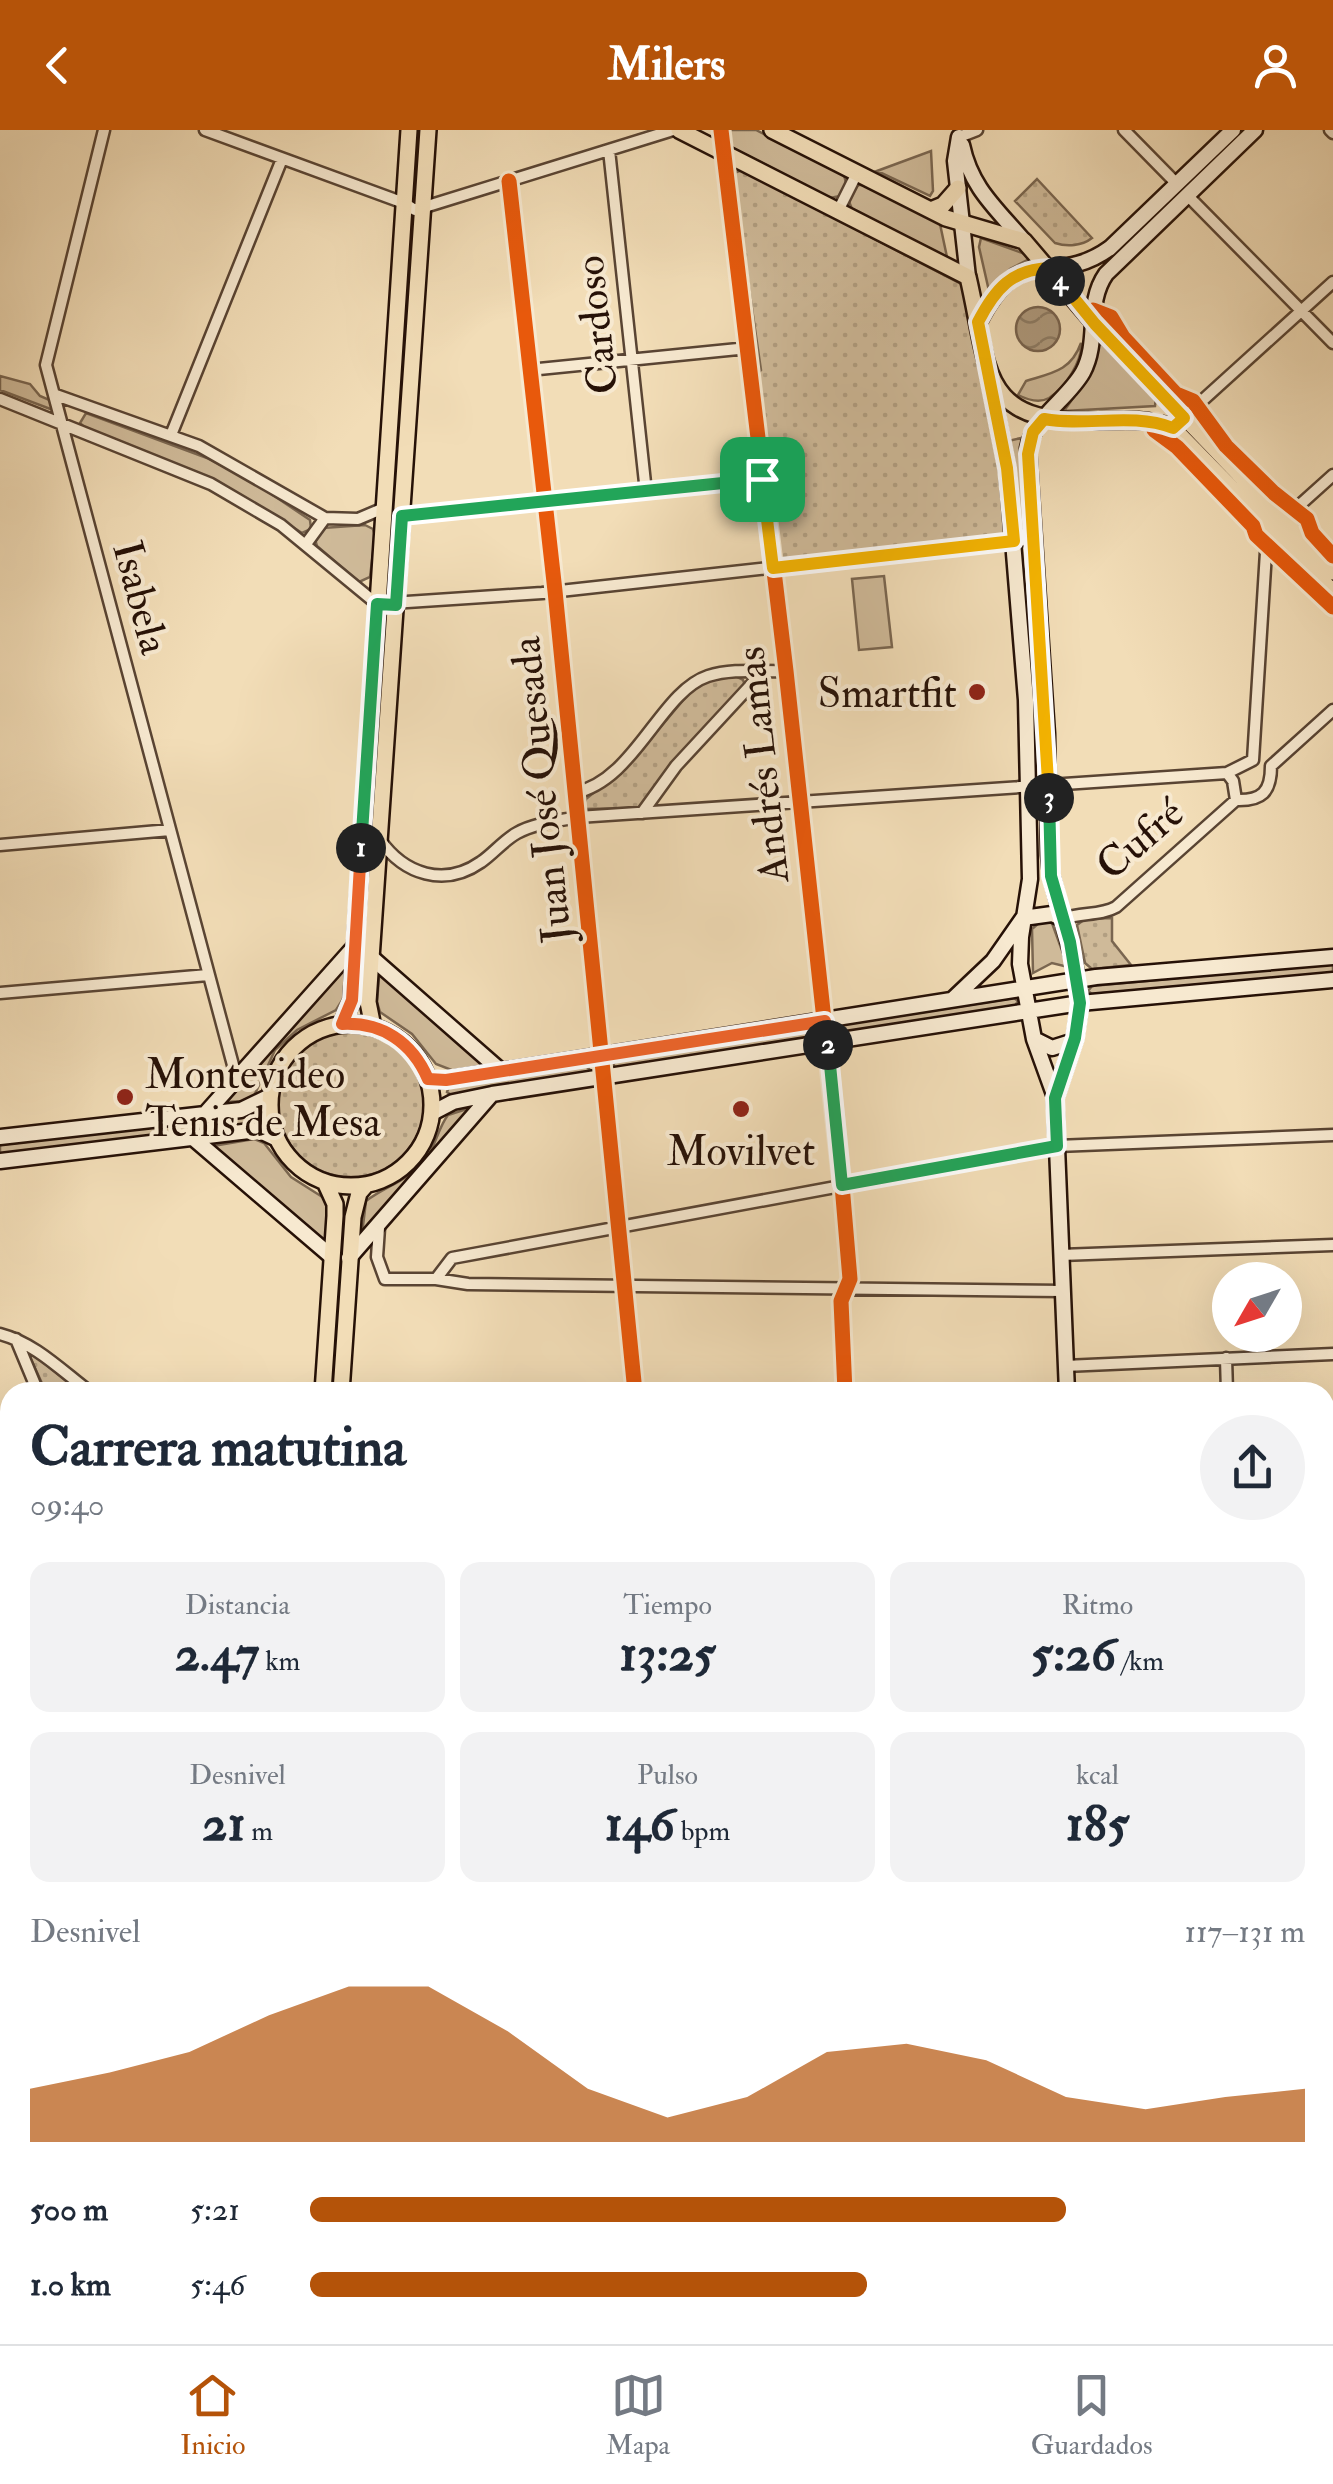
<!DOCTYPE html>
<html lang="es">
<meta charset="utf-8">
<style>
:root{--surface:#fff;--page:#f2f2f3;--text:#1f2937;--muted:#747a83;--line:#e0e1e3;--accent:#b45309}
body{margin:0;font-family:"IM FELL Double Pica",serif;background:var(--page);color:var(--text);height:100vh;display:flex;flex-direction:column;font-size:38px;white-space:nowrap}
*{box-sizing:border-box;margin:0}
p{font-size:32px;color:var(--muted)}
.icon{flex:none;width:55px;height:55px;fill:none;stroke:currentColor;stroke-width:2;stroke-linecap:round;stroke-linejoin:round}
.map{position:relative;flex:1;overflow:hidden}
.sheet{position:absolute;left:0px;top:1252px;width:1335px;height:962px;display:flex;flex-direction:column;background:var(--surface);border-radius:30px 30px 0 0;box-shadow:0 10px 40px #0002}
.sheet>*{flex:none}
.needle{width:65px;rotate:231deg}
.fabs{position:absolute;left:1212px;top:1132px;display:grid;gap:20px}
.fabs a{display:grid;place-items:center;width:90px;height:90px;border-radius:50%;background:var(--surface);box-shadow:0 10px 40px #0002;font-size:50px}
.pin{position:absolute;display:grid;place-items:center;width:85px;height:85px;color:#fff;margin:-42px;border-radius:20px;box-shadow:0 5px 15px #0006}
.km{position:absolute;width:50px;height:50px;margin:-25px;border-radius:50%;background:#222;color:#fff;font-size:28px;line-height:50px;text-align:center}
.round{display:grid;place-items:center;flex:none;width:105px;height:105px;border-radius:52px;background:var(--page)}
.summary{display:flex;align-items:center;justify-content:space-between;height:170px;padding:0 30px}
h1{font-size:55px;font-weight:700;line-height:75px}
.figures{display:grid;grid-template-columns:repeat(3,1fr);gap:15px;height:170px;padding:10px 30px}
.figures div{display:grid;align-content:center;border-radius:20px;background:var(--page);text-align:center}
.figures b{font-size:50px;font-weight:700}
.figures small{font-size:28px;font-weight:400}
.figures p{font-size:28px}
.chart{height:280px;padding:20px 30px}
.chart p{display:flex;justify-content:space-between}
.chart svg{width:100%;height:180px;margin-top:10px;fill:var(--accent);opacity:.7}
ul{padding:0 30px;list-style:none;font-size:32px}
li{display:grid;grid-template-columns:160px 120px 1fr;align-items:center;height:75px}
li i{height:25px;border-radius:12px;background:var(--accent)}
header{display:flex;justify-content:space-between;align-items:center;height:130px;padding:0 30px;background:var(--accent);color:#fff;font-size:45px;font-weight:700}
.dock{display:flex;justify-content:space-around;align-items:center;height:140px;border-top:2px solid var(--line);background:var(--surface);font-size:28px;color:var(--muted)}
.dock a{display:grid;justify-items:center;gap:5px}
.dock .on{color:var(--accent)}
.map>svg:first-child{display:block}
.grass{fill:#cfba99;stroke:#7a6650;stroke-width:2.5}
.park{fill:url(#park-dots);stroke:#7a6650;stroke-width:2.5}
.water{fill:url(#water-waves);stroke:#77624d;stroke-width:2.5}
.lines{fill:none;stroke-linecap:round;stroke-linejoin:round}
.street-casing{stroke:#594433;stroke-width:15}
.secondary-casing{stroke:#261107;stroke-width:19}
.primary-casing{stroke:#261107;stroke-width:20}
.street{stroke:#f7e9d0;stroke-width:10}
.secondary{stroke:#f7e9d0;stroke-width:14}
.primary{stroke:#f2ddb7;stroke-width:15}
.cycleway-casing{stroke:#f7e9d0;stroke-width:21}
.cycleway{stroke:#e8590c;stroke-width:15}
.split-1-casing{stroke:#fff;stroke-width:20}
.split-2-casing{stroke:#fff;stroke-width:20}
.split-3-casing{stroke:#fff;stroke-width:20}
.split-4-casing{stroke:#fff;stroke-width:20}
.split-5-casing{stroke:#fff;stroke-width:20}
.split-1{stroke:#22a559;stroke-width:12}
.split-2{stroke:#f0652b;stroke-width:12}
.split-3{stroke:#22a559;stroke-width:12}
.split-4{stroke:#f5b400;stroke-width:12}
.split-5{stroke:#f5b400;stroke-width:12}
.poi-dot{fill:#8f2418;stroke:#f7e9d0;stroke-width:4}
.labels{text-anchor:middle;stroke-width:8;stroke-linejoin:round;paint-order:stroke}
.street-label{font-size:42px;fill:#261107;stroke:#f7e9d0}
.poi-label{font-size:42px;fill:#261107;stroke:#f7e9d0;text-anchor:end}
</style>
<header><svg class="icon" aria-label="back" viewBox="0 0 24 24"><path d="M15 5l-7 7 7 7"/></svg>Milers<svg class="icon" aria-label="person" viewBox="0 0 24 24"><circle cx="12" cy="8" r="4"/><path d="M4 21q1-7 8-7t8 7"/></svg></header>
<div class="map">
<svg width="1333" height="2214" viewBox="0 0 1333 2214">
<defs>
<pattern id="park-dots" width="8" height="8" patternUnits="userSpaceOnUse" patternTransform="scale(2.5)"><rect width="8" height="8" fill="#cfba99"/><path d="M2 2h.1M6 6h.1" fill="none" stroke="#b29f82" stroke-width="1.8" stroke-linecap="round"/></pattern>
<pattern id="water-waves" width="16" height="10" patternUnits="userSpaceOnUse" patternTransform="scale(2.5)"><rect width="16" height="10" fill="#ad987b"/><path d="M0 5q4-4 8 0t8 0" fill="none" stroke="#8d7b63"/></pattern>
</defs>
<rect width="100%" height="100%" fill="#f2ddb7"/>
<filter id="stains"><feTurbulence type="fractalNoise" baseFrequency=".002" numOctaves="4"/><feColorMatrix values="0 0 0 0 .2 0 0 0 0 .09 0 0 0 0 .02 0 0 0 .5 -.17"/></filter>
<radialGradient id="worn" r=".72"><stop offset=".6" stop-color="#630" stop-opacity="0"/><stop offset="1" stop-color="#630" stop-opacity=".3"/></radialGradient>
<path class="grass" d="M 727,0 L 756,0 L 844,45 L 846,53 L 840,66 L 830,68 L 731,17 Z
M 931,21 L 933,61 L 930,66 L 877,41 Z
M 858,55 L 864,55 L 940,94 L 947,127 L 852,79 L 848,69 Z
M 981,108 L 1033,127 L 1010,139 L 989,161 L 979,117 Z
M 1081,213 C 1083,229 1066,258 1049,268 C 1040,273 1028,270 1018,265 L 1026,251 C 1052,243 1071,241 1081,213 Z
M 1103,213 L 1156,267 L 1155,276 L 1064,281 L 1090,244 L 1099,215 Z
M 0,246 L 30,254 L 40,266 L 52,271 L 53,280 L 0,260 Z
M 86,283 L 207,328 L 255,353 L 310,390 L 311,399 L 302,403 C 234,358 163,327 87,300 L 80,293 Z
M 1021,308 L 1026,398 L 1024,400 L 1020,398 L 1008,311 Z
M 365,395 L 373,399 L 375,406 L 370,447 L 359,452 L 317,416 L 315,409 L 323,398 Z
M 884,446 L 892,517 L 859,520 L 852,449 Z
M 1040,792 L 1052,793 L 1068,837 L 1052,833 L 1033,843 L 1032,799 Z
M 1333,834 L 1333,843 L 1092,864 L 1088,861 L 1092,856 Z
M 342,840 L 345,842 L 343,869 L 336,880 L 297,900 L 275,920 L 254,966 L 243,971 L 227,972 Z
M 383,845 L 486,935 L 454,941 L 436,934 L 412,904 L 380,882 L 377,872 L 379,847 Z
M 1014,868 L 1018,871 L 1015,876 L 843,904 L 836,899 L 840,895 Z
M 811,900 L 814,904 L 809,909 L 616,939 L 613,934 L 616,931 Z
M 586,936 L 590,940 L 587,945 L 451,965 L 447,962 L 449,957 Z
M 473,977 L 362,1104 L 366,1071 C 387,1055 407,1052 426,1029 C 436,1015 438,998 448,985 Z
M 252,985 L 253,993 L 0,1025 L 0,1015 Z
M 254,1009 L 264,1013 L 291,1047 L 324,1068 L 328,1077 L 326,1108 L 322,1109 L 213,1016 Z"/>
<path class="park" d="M 742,40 L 963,155 L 999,335 L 1006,404 L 1003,407 L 784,430 L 778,425 L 757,244 L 761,240 L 733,48 L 734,43 Z
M 1037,49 L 1092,108 C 1082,116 1067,117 1055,113 L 1015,71 Z
M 735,546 L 743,550 L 745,555 L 639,678 L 582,679 L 586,669 L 632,631 L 690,562 L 712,548 Z
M 1112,788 L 1112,811 L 1131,835 L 1092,839 L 1085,833 L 1077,795 L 1085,789 Z
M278 974a73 73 0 1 1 146 0a73 73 0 1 1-146 0Z
M 32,1223 L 80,1262 L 46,1262 L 29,1225 Z"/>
<path class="water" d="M1016 199a22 22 0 1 1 44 0a22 22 0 1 1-44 0Z"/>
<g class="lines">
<g class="street-casing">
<path id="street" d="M 104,0 L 46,235 L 237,950
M 205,0 L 404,73 L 415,80 L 673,0
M 721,0 L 786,541 L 842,1055 L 850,1149 L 841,1171 L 845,1262
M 1124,0 L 1177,54
M 1330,0 L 1333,3
M 959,7 L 977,0
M 609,20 L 646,362
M 509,51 L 555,461 L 635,1262
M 1187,65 L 1333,213
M 838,81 L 857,43
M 529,240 L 748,218
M 56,265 L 199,316 L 325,388 L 306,414
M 0,269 L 211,354 L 281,395 L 377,474 L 542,463 L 1032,409
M 1182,289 L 1333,152
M 171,305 L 282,29
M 402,385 L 762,349
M 325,388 L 358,389 L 384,378
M 1283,390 L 1333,345
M 1253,630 L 1266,422 L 1273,400
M 1271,636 L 1333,580
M 1227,643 L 1233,651 L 1236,670
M 574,663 C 635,651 660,562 708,546 C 733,538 761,542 786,541
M 642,683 L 676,636 L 763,542
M 380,710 C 404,744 444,758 481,732 C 493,724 504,710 517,703 C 535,693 558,691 578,687 L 1227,643 L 1253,630
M 0,715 L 170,700
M 1063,789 C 1081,782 1100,786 1116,777 L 1236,670 C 1262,671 1271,662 1271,636
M 0,863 L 208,845
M 379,1098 L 377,1127 L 385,1149 L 436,1149 L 468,1154 L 1063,1161
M 1061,1125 L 1333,1115
M 436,1149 L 452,1128 L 1057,1016 L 1333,1005
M 0,1204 C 35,1213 62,1241 90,1262
M 16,1209 L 38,1262
M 1226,1228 L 1227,1262
M 1065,1236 L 1333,1224
M 0,1313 L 10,1308
M 1325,1407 L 1333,1408
M 0,1470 L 10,1466
M 1333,1504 C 1324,1553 1323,1601 1333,1649
M 0,1524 L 10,1546
M 0,1627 L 10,1623
M 1325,1780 L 1333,1779
M 0,1785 L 10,1781
M 0,1870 L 10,1893
M 0,1943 L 10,1938
M 0,2097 L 10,2093
M 1325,2199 L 1333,2196
M 148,2205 L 153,2214
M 445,2205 L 449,2214
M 623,2205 L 626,2214
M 796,2205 L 800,2214
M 981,2205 L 985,2214
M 1160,2205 L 1164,2214
M 1288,2214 L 1310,2205"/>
</g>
<g class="secondary-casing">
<path id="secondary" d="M 959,7 L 955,31 L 968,147
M 962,15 C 971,58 996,78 1024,111
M 979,192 C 1022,107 1052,160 1110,118 L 1233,0
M 989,247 L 1007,338 L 1026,570 L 1030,749 L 1021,807 L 1020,834 L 1034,909 L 1055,967
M 371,827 L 501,941
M 954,868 L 993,831 L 1023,788 L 1052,784 L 1063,789
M 1034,909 L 1052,918 L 1074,911
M 428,949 L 445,950 L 1096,847 L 1333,827
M 432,983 L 453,972 L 492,964 L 1080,873 L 1333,850
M 205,984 L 355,816
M 0,1007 L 241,980 L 270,966
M 193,1008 L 332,1127
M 0,1031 L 258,1000 L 277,1009
M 349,1128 L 492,964
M 1067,1262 L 1055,968 L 1075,908 L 1080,873 L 1074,832 L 1051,745 L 1049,725 L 1047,604 L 1028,318 C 1034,287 1068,269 1083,242 C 1100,210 1085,174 1106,144 L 1255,0
M 1325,1956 L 1333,1953
M 1325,2178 L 1333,2185
M 337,2214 L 375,2205"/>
</g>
<g class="primary-casing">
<path id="primary" d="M 679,0 L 968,147 C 990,241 978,294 1096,291 C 1122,290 1148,288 1173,298 L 1333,462
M 772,0 L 946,88 L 1024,111 L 1095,194 L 1333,442
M 931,80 L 943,75 L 958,58
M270 975a81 81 0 1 1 162 0a81 81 0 1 1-162 0Z
M 342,894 L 352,870 L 409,0
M 373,897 L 368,872 L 428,0
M 323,1262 L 335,1086 L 335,1074 L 325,1052
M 341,1262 L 353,1087 L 359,1063 L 366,1055
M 262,2214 L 262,2205
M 279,2214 L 280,2205"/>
</g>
<use href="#street" class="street"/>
<use href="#secondary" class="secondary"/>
<use href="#primary" class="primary"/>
<g class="cycleway-casing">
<path id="cycleway" d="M 721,0 L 786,541 L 842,1055 L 850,1149 L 841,1171 L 845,1262
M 509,51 L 555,461 L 635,1262
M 1093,180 L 1111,187 L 1123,207 L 1176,264 L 1193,271 L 1226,316 L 1274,363 L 1307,389 L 1312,403 L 1333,426
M 1156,292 L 1154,300 L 1177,317 L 1253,396 L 1256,405 L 1333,477"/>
</g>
<use href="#cycleway" class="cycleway"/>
</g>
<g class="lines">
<g class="split-1-casing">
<path id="split-1" d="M 361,718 L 377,474 L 396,475 L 402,386 L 762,349"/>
</g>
<g class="split-2-casing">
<path id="split-2" d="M 361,718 L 352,870 L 342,894 C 382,892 412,912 428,949 L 446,950 L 825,891 L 828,915"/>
</g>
<g class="split-3-casing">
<path id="split-3" d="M 828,915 L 842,1055 L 1057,1016 L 1055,968 L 1075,908 L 1080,873 L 1070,812 L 1051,746 L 1049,668"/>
</g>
<g class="split-4-casing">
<path id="split-4" d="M 1049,668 L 1028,324 L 1033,302 L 1044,289 C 1087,297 1131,282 1173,298 L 1184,288 L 1095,194 L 1060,151"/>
</g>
<g class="split-5-casing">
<path id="split-5" d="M 762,349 L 773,438 L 1014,411 L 1007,338 L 978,192 C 995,159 1012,139 1050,138 L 1060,151"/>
</g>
<use href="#split-1" class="split-1"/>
<use href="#split-2" class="split-2"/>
<use href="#split-3" class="split-3"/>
<use href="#split-4" class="split-4"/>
<use href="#split-5" class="split-5"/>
</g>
<g class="poi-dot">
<circle cx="977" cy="562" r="10"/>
<circle cx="125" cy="967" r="10"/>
<circle cx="741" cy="979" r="10"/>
</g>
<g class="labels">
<g class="street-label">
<text transform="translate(595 195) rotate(-96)" y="15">Cardoso</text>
<text transform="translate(142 467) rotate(75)" y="15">Isabela</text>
<text transform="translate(761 635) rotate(-96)" y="15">Andrés Lamas</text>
<text transform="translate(540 660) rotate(-96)" y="15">Juan José Quesada</text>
<text transform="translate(1139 708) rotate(-41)" y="15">Cufré</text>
</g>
<g class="poi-label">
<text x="957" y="577">Smartfit</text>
<text x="145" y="958" text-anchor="start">Montevideo<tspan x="145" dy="48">Tenis de Mesa</tspan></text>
<text x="741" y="1035" text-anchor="middle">Movilvet</text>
</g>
</g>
<rect width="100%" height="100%" filter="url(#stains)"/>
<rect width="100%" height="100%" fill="url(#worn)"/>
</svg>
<div class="fabs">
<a><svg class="needle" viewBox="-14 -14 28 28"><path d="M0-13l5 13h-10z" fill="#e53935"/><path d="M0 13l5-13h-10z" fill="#747a83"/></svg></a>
</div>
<div class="pin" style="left:762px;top:349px;background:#1e9e55"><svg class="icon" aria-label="arrive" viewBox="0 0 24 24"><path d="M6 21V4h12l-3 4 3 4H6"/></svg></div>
<b class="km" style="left:361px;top:718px">1</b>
<b class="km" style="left:828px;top:915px">2</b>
<b class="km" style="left:1049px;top:668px">3</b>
<b class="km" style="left:1060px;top:151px">4</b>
<section class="sheet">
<div class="summary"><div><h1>Carrera matutina</h1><p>09:40</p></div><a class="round"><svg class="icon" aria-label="share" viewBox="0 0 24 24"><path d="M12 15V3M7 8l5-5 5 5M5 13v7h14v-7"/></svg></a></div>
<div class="figures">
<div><p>Distancia</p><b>2.47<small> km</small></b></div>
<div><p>Tiempo</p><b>13:25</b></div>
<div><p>Ritmo</p><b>5:26<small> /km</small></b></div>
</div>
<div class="figures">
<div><p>Desnivel</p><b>21<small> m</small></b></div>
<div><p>Pulso</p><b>146<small> bpm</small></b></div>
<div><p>kcal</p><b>185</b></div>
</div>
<div class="chart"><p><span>Desnivel</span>117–131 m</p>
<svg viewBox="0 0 160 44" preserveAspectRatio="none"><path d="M0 44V31L10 27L20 22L30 13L40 6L50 6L60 17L70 31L80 38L90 33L100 22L110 20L120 24L130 33L140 36L150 33L160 31V44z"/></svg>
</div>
<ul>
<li><b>500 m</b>5:21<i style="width:76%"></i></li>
<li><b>1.0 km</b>5:46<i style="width:56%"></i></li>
</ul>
</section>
</div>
<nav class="dock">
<a class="on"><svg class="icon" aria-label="home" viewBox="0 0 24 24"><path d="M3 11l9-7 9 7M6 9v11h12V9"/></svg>Inicio</a>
<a><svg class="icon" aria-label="map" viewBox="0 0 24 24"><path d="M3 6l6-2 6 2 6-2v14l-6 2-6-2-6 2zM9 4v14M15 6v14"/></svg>Mapa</a>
<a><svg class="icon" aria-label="saved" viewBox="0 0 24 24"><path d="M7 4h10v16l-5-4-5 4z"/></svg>Guardados</a>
</nav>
